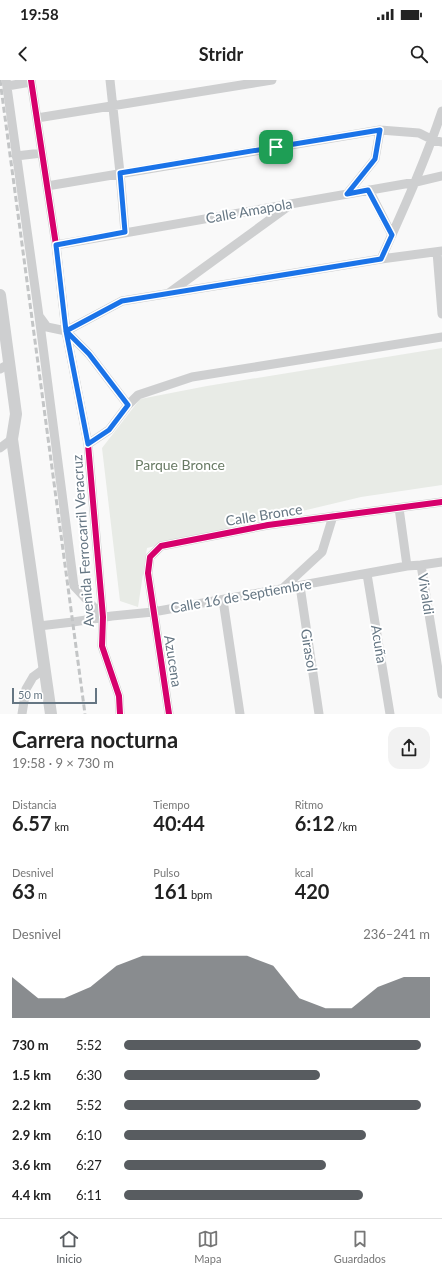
<!DOCTYPE html>
<html lang="es">
<meta charset="utf-8">
<style>
:root{--surface:#fff;--page:#f2f2f2;--text:#222;--muted:#767676;--line:#e0e0e0;--accent:#585c60}
body{margin:0;font-family:Lato,sans-serif;background:var(--page);color:var(--text);height:100vh;display:flex;flex-direction:column;font-size:15px;white-space:nowrap}
*{box-sizing:border-box;margin:0}
p{font-size:13px;color:var(--muted)}
.icon{flex:none;width:22px;height:22px;fill:none;stroke:currentColor;stroke-width:2;stroke-linecap:round;stroke-linejoin:round}
.map{position:relative;height:634px;overflow:hidden}
.panel{display:flex;flex-direction:column;background:var(--surface);flex:1}
.panel>*{flex:none}
.scale{position:absolute;left:12px;bottom:10px;width:85px;box-sizing:border-box;padding-left:4px;border:2px solid #657683;border-top:0;font-size:11px;line-height:14px;white-space:nowrap;color:#657683;-webkit-text-stroke:3px #fff;paint-order:stroke}
.pin{position:absolute;display:grid;place-items:center;width:34px;height:34px;color:#fff;margin:-17px;border-radius:8px;box-shadow:0 2px 6px #0006}
.round{display:grid;place-items:center;flex:none;width:42px;height:42px;border-radius:12px;background:var(--page)}
.overview{display:flex;align-items:center;justify-content:space-between;height:68px;padding:0 12px}
h1{font-size:22px;font-weight:700;line-height:30px}
.stats{display:grid;grid-template-columns:repeat(3,1fr);gap:6px;height:68px;padding:4px 12px}
.stats div{display:grid;align-content:center}
.stats b{font-size:20px;font-weight:700}
.stats small{font-size:11px;font-weight:400}
.stats p{font-size:11px}
.chart{height:112px;padding:8px 12px}
.chart p{display:flex;justify-content:space-between}
.chart svg{width:100%;height:72px;margin-top:4px;fill:var(--accent);opacity:.7}
ul{padding:0 12px;list-style:none;font-size:13px}
li{display:grid;grid-template-columns:64px 48px 1fr;align-items:center;height:30px}
li i{height:10px;border-radius:5px;background:var(--accent)}
.status{display:flex;justify-content:space-between;align-items:center;height:28px;padding:0 20px;background:var(--surface);direction:ltr}
.status svg{height:11px;fill:currentColor}
header{display:flex;justify-content:space-between;align-items:center;height:52px;padding:0 12px;background:var(--surface);font-size:18px;font-weight:700}
.dock{display:flex;justify-content:space-around;align-items:center;height:56px;border-top:1px solid var(--line);background:var(--surface);font-size:11px;color:var(--muted)}
.dock a{display:grid;justify-items:center;gap:2px}
.dock .current{color:var(--accent)}
.map>svg:first-child{display:block}
.green{fill:#e8ebe6}
.lines{fill:none;stroke-linecap:round;stroke-linejoin:round}
.minor{stroke:#cecfd0;stroke-width:9}
.tertiary{stroke:#cecfd0;stroke-width:12}
.rail{stroke:#c3c5c6;stroke-width:3;stroke-dasharray:6 3;stroke-linecap:butt}
.cycleway-casing{stroke:#fff;stroke-width:8}
.cycleway{stroke:#d6006c;stroke-width:6}
.route-casing{stroke:#fff;stroke-width:8}
.route{stroke:#1a73e8;stroke-width:5}
.labels{text-anchor:middle;stroke-width:4;stroke-linejoin:round;paint-order:stroke}
.street-label{font-size:14px;fill:#657683;stroke:#fff}
.park-label{font-size:14px;fill:#687a64;stroke:#fff}
</style>
<div class="status"><b>19:58</b><svg viewBox="0 0 49 12"><path d="M0 12V9h3v3zM5 12V6h3v6zM10 12V3h3v9zM15 12V0h3v12zM26 1h20v11H26zM47 4h2v5h-2z"/></svg></div>
<header><svg class="icon" aria-label="back" viewBox="0 0 24 24"><path d="M15 5l-7 7 7 7"/></svg>Stridr<svg class="icon" aria-label="search" viewBox="0 0 24 24"><circle cx="10" cy="10" r="6"/><path d="M15 15l6 6"/></svg></header>
<div class="map">
<svg width="442" height="634" viewBox="0 0 442 634">
<rect width="100%" height="100%" fill="#f9f9f9"/>
<path class="green" d="M 442,268 L 442,405 L 361,417 L 147,468 L 138,527 L 120,521 L 102,368 L 140,319 L 207,306 Z"/>
<g class="lines">
<path class="minor" d="M 6,0 L 39,236 L 47,247 L 66,251 L 89,274 L 128,325
M 31,0 L 56,165 L 66,251 L 88,364 L 103,537 L 102,566 L 119,616 L 120,634
M 110,0 L 120,93 L 125,152
M 7,6 L 31,2
M 37,38 L 272,0
M 16,76 L 42,73
M 47,106 L 380,50 L 419,53 L 433,60 L 442,62
M 369,110 L 392,155
M 347,114 L 375,79 L 380,50
M 56,165 L 416,102 L 442,96
M 437,172 L 442,234
M 381,179 C 403,130 425,82 442,31
M 169,213 L 290,125
M 39,236 L 74,506 L 103,537
M 66,251 L 122,221 L 381,179 L 442,171
M 0,289 L 9,284
M 88,364 L 109,350 L 128,325 L 138,315 L 192,297 L 442,257
M 0,368 L 12,359
M 399,428 L 407,486
M 421,485 L 442,614
M 367,494 L 390,634
M 300,506 L 319,634
M 282,509 L 322,472 L 333,436
M 223,520 L 240,634
M 39,546 L 73,542 L 112,536 L 153,532 L 407,486 L 421,485 L 442,482
M 22,634 L 26,609 L 33,597 L 44,589
M 169,634 L 148,493 L 150,477 L 161,466 L 268,445 L 442,422"/>
<path class="tertiary" d="M 0,215 L 16,334 L 12,359 L 51,634"/>
<path class="rail" d="M 0,0 L 85,634"/>
<g class="cycleway-casing">
<path id="cycleway" d="M 31,0 L 56,165 L 66,251 L 88,364 L 103,537 L 102,566 L 119,616 L 120,634
M 169,634 L 148,493 L 150,477 L 161,466 L 268,445 L 442,422"/>
</g>
<use href="#cycleway" class="cycleway"/>
</g>
<g class="lines">
<g class="route-casing">
<path id="route" d="M 276,67 L 120,93 L 125,152 L 56,165 L 66,251 L 88,364 L 109,350 L 128,325 L 89,274 L 66,251 L 122,221 L 381,179 L 392,155 L 368,110 L 347,114 L 375,79 L 380,50 L 276,67"/>
</g>
<use href="#route" class="route"/>
</g>
<g class="labels">
<g class="street-label">
<text transform="translate(249 131) rotate(-10)" y="5">Calle Amapola</text>
<text transform="translate(264 435) rotate(-9)" y="5">Calle Bronce</text>
<text transform="translate(83 461) rotate(-94)" y="5">Avenida Ferrocarril Veracruz</text>
<text transform="translate(426 514) rotate(81)" y="5">Vivaldi</text>
<text transform="translate(241 516) rotate(-10)" y="5">Calle 16 de Septiembre</text>
<text transform="translate(379 564) rotate(81)" y="5">Acuña</text>
<text transform="translate(309 570) rotate(81)" y="5">Girasol</text>
<text transform="translate(173 581) rotate(81)" y="5">Azucena</text>
</g>
<g class="park-label">
<text x="180" y="390">Parque Bronce</text>
</g>
</g>
</svg>
<div class="scale">50 m</div>
<div class="pin" style="left:276px;top:67px;background:#1e9e55"><svg class="icon" aria-label="arrive" viewBox="0 0 24 24"><path d="M6 21V4h12l-3 4 3 4H6"/></svg></div>
</div>
<section class="panel">
<div class="overview"><div><h1>Carrera nocturna</h1><p>19:58 · 9 × 730 m</p></div><a class="round"><svg class="icon" aria-label="share" viewBox="0 0 24 24"><path d="M12 15V3M7 8l5-5 5 5M5 13v7h14v-7"/></svg></a></div>
<div class="stats">
<div><p>Distancia</p><b>6.57<small> km</small></b></div>
<div><p>Tiempo</p><b>40:44</b></div>
<div><p>Ritmo</p><b>6:12<small> /km</small></b></div>
</div>
<div class="stats">
<div><p>Desnivel</p><b>63<small> m</small></b></div>
<div><p>Pulso</p><b>161<small> bpm</small></b></div>
<div><p>kcal</p><b>420</b></div>
</div>
<div class="chart"><p><span>Desnivel</span>236–241 m</p>
<svg viewBox="0 0 160 44" preserveAspectRatio="none"><path d="M0 44V19L10 32L20 32L30 25L40 12L50 6L60 6L70 6L80 6L90 6L100 12L110 32L120 38L130 38L140 25L150 19L160 19V44z"/></svg>
</div>
<ul>
<li><b>730 m</b>5:52<i style="width:97%"></i></li>
<li><b>1.5 km</b>6:30<i style="width:64%"></i></li>
<li><b>2.2 km</b>5:52<i style="width:97%"></i></li>
<li><b>2.9 km</b>6:10<i style="width:79%"></i></li>
<li><b>3.6 km</b>6:27<i style="width:66%"></i></li>
<li><b>4.4 km</b>6:11<i style="width:78%"></i></li>
</ul>
</section>
<nav class="dock">
<a class="current"><svg class="icon" aria-label="home" viewBox="0 0 24 24"><path d="M3 11l9-7 9 7M6 9v11h12V9"/></svg>Inicio</a>
<a><svg class="icon" aria-label="map" viewBox="0 0 24 24"><path d="M3 6l6-2 6 2 6-2v14l-6 2-6-2-6 2zM9 4v14M15 6v14"/></svg>Mapa</a>
<a><svg class="icon" aria-label="saved" viewBox="0 0 24 24"><path d="M7 4h10v16l-5-4-5 4z"/></svg>Guardados</a>
</nav>
